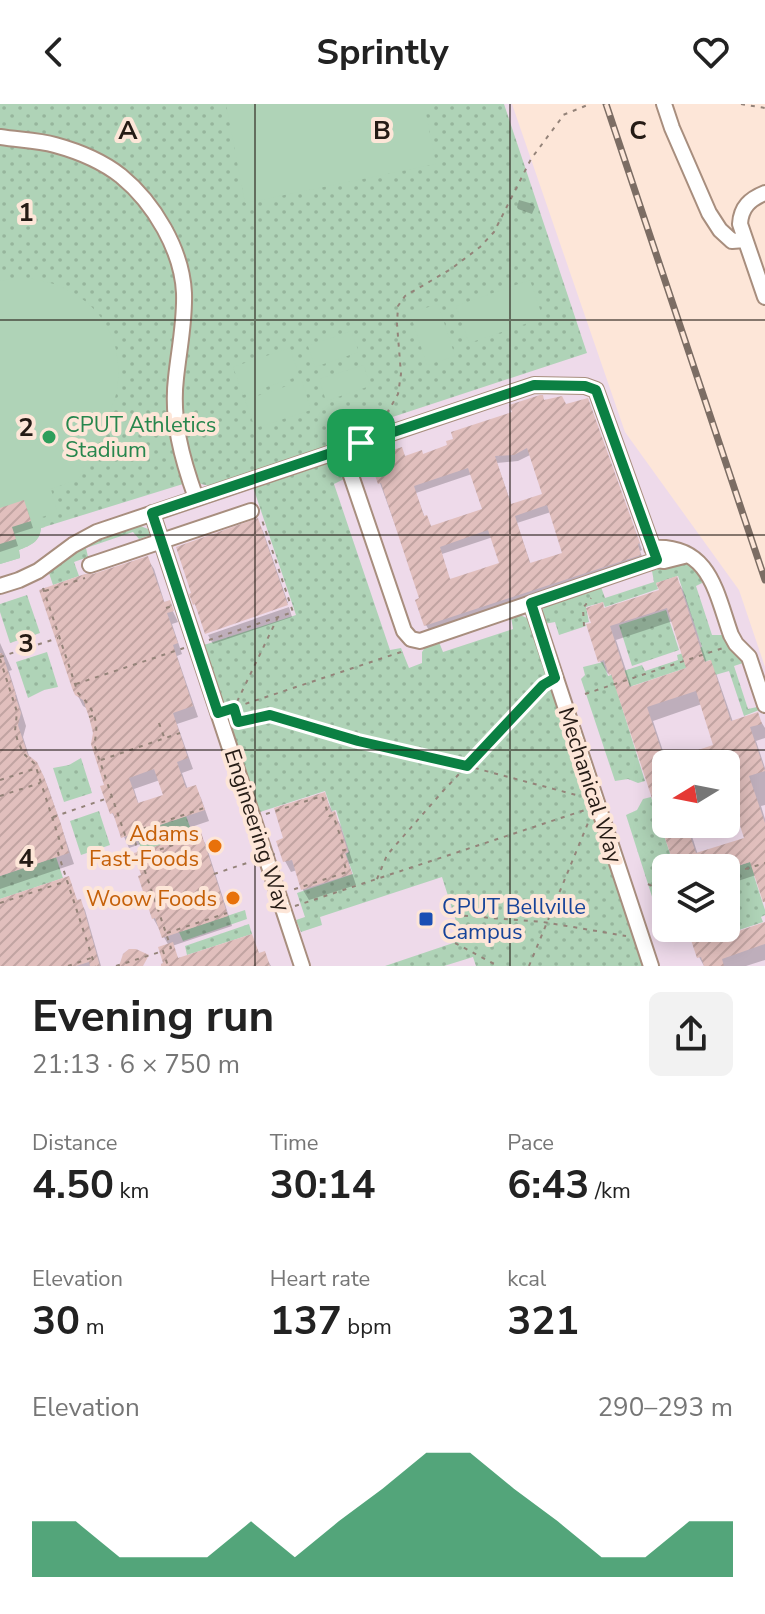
<!DOCTYPE html>
<meta charset="utf-8">
<style>
:root{--surface:#fff;--page:#f2f2f2;--text:#222;--muted:#767676;--accent:#0b8043}
body{margin:0;font-family:"Nunito Sans",sans-serif;background:var(--page);color:var(--text);height:100vh;display:flex;flex-direction:column;font-size:30px;white-space:nowrap}
*{box-sizing:border-box;margin:0}
p{font-size:26px;color:var(--muted)}
.icon{flex:none;width:44px;height:44px;fill:none;stroke:currentColor;stroke-width:2;stroke-linecap:round;stroke-linejoin:round}
.map{position:relative;height:862px;overflow:hidden}
.details{display:flex;flex-direction:column;background:var(--surface);flex:1}
.details>*{flex:none}
.needle{width:52px;rotate:260deg}
.fabs{position:absolute;left:652px;top:646px;display:grid;gap:16px}
.fabs a{display:grid;place-items:center;width:88px;height:88px;border-radius:12px;background:var(--surface);box-shadow:0 4px 20px #0003;font-size:40px}
.pin{position:absolute;display:grid;place-items:center;width:68px;height:68px;color:#fff;margin:-34px;border-radius:16px;box-shadow:0 4px 12px #0006}
.round{display:grid;place-items:center;flex:none;width:84px;height:84px;border-radius:12px;background:var(--page)}
.overview{display:flex;align-items:center;justify-content:space-between;height:136px;padding:0 32px}
h1{font-size:44px;font-weight:700;line-height:60px}
.metrics{display:grid;grid-template-columns:repeat(3,1fr);gap:12px;height:136px;padding:8px 32px}
.metrics div{display:grid;align-content:center}
.metrics b{font-size:40px;font-weight:700}
.metrics small{font-size:22px;font-weight:400}
.metrics p{font-size:22px}
.chart{height:224px;padding:16px 32px}
.chart p{display:flex;justify-content:space-between}
.chart svg{width:100%;height:144px;margin-top:8px;fill:var(--accent);opacity:.7}
header{display:flex;justify-content:space-between;align-items:center;height:104px;padding:0 32px;background:var(--surface);font-size:36px;font-weight:700}
.map>svg:first-child{display:block}
.education{fill:#eedaea;fill-rule:evenodd}
.green{fill:url(#green-dots)}
.pitch{fill:#afd3b7}
.shadow{fill:#0003;fill-rule:evenodd}
.building{fill:url(#building-hatch);fill-rule:evenodd}
.lines{fill:none;stroke-linecap:round;stroke-linejoin:round}
.minor-casing{stroke:#a88e7e;stroke-width:18}
.path{stroke:#948379;stroke-width:2;stroke-dasharray:4 6;stroke-linecap:butt}
.minor{stroke:#fff;stroke-width:14}
.rail-casing{stroke:#7c6d64;stroke-width:7}
.rail{stroke:#fde6d8;stroke-width:4;stroke-dasharray:12;stroke-linecap:butt}
.path-bridge{stroke:#948379;stroke-width:2;stroke-dasharray:4 6;stroke-linecap:butt}
.route-casing{stroke:#fff;stroke-width:16}
.route{stroke:#0b8043;stroke-width:10}
.grid{fill:none;stroke:#251b15;stroke-width:2;stroke-opacity:0.55}
.leisure-dot{fill:#2e9e5b;stroke:#fde6d8;stroke-width:3}
.food-dot{fill:#e8710a;stroke:#fde6d8;stroke-width:3}
.transit-dot{fill:#1a4fb4;stroke:#fde6d8;stroke-width:3}
.labels{text-anchor:middle;stroke-width:8;stroke-linejoin:round;paint-order:stroke}
.leisure-label{font-size:22px;fill:#27864d;stroke:#fde6d8;text-anchor:start}
.street-label{font-size:22px;fill:#251b15;stroke:#fde6d8}
.food-label{font-size:22px;fill:#c56008;stroke:#fde6d8;text-anchor:end}
.transit-label{font-size:22px;fill:#164399;stroke:#fde6d8;text-anchor:start}
.grid-label{font-size:26px;text-anchor:middle;font-weight:bold;fill:#251b15;stroke:#fde6d8;stroke-width:8;stroke-linejoin:round;paint-order:stroke}
</style>
<header><svg class="icon" aria-label="back" viewBox="0 0 24 24"><path d="M15 5l-7 7 7 7"/></svg>Sprintly<svg class="icon" aria-label="heart" viewBox="0 0 24 24"><path d="M12 20l-8-8c-3-5 5-10 8-4 3-6 11-1 8 4z"/></svg></header>
<div class="map">
<svg width="765" height="862" viewBox="0 0 765 862">
<defs>
<pattern id="green-dots" width="8" height="8" patternUnits="userSpaceOnUse" patternTransform="scale(2)"><rect width="8" height="8" fill="#afd3b7"/><path d="M2 2h.1M6 6h.1" fill="none" stroke="#96b59c" stroke-width="1.8" stroke-linecap="round"/></pattern>
<pattern id="building-hatch" width="6" height="6" patternUnits="userSpaceOnUse" patternTransform="scale(2)"><rect width="6" height="6" fill="#e1bfbd"/><path d="M-1 1l2-2M0 6l6-6M5 7l2-2" fill="none" stroke="#c1a4a2"/></pattern>
</defs>
<rect width="100%" height="100%" fill="#fde6d8"/>
<path class="education" d="M 0,0 L 512,0 L 625,328 L 739,486 L 765,563 L 765,862 L 0,862 ZM 666,660 L 726,660 L 726,720 L 666,720 ZM 666,764 L 726,764 L 726,824 L 666,824 Z"/>
<path class="green" d="M 0,0 L 504,0 L 587,249 L 344,329 L 346,337 L 210,382 L 201,380 L 196,376 L 41,424 C 39,438 31,441 19,446 L 20,454 L 0,460 Z
M 327,359 C 337,361 343,365 344,375 L 334,380 L 390,546 L 401,544 L 409,564 L 422,559 L 422,548 L 427,541 L 439,538 L 443,548 L 513,525 L 511,513 L 520,511 L 527,514 L 644,862 L 476,862 L 473,853 L 444,862 L 385,862 L 462,836 L 442,773 L 320,813 L 322,821 L 301,828 L 296,816 L 305,813 L 297,789 L 353,770 L 346,750 L 349,748 L 336,706 L 332,707 L 325,687 L 260,708 L 204,541 L 296,511 L 253,383 Z
M 138,421 L 148,425 L 150,431 L 139,435 L 133,428 L 86,444 L 88,453 L 74,458 L 79,472 L 53,481 L 49,469 L 81,445 L 102,434 Z
M 685,459 L 697,465 L 704,478 L 696,482 L 712,531 L 722,531 C 727,540 740,550 743,559 L 734,562 L 748,605 L 757,603 L 759,606 L 744,612 L 729,567 L 715,571 L 710,556 L 617,587 L 645,677 L 638,679 L 628,675 L 615,677 L 581,575 L 585,571 L 583,563 L 603,558 L 608,572 L 642,561 L 645,567 L 678,556 L 677,551 L 702,543 L 678,472 L 656,479 L 658,485 L 605,503 L 603,498 L 586,503 L 589,518 L 585,519 L 586,522 L 559,531 L 555,518 L 544,520 L 541,507 L 547,501 L 601,483 L 605,494 L 654,478 L 652,467 L 673,460 Z
M 27,491 L 40,529 L 10,539 L 0,508 L 0,500 Z
M 666,506 L 679,546 L 632,562 L 619,521 Z
M 47,548 L 58,583 L 44,586 L 28,594 L 16,558 Z
M 81,654 L 92,689 L 64,698 L 53,664 L 69,661 Z
M 651,693 L 675,764 L 666,764 L 666,823 L 662,824 L 626,711 L 637,706 L 643,695 Z
M 99,707 L 110,741 L 81,751 L 70,717 Z
M 186,712 L 193,731 L 142,748 L 136,729 Z
M 56,753 L 63,774 L 0,795 L 0,772 Z
M 765,753 L 765,768 L 754,772 L 765,806 L 765,811 L 761,813 L 763,818 L 730,829 L 728,824 L 720,827 L 719,824 L 726,824 L 726,766 Z
M 245,806 L 247,815 L 183,837 L 179,828 Z
M 249,820 L 252,830 L 187,851 L 185,842 Z"/>
<path class="pitch" d="M 226,0 L 424,0 L 436,60 L 245,99 Z
M 14,174 C 64,172 115,206 118,259 C 118,269 119,280 116,290 C 114,300 108,309 104,318 C 95,337 87,356 79,375 L 51,385 L 57,408 L 42,413 L 45,423 L 41,424 C 40,438 31,441 19,446 L 20,454 L 0,460 L 0,177 Z
M 530,176 L 543,214 L 469,239 L 456,202 Z
M 438,200 L 455,252 L 427,261 L 410,209 Z
M 351,227 L 359,248 L 315,263 L 308,242 Z
M 290,244 L 299,272 L 243,291 L 233,263 Z
M 364,261 L 370,282 L 326,297 L 319,275 Z
M 302,277 L 311,306 L 255,324 L 245,296 Z"/>
<path class="shadow" d="M 519,96 L 533,100 L 535,103 L 532,110 L 518,105 L 517,103 Z
M 544,298 L 566,302 L 590,302 L 642,446 L 640,447 L 644,458 L 430,528 L 426,521 L 422,496 L 380,379 L 406,354 L 423,352 ZM 532,350 L 545,391 L 512,402 L 497,359 L 518,357 ZM 472,370 L 484,407 L 431,424 L 425,414 L 416,389 ZM 551,408 L 565,450 L 531,461 L 517,419 ZM 493,433 L 502,460 L 450,477 L 442,450 Z
M 27,405 L 33,424 L 14,430 L 18,442 L 0,448 L 0,406 Z
M 257,416 L 263,427 L 288,499 L 206,527 L 195,500 Z
M 147,454 L 154,465 L 165,500 L 169,499 L 178,518 L 172,520 L 182,550 L 177,552 L 198,613 L 177,620 L 193,665 L 182,669 L 188,686 L 195,683 L 201,694 L 209,717 L 129,744 L 118,719 L 112,709 L 96,629 L 88,605 L 83,602 L 77,590 L 93,473 ZM 160,676 L 165,692 L 139,701 L 134,685 Z
M 676,474 L 684,488 L 707,559 L 710,559 L 717,572 L 733,618 L 757,611 L 765,624 L 765,634 L 756,637 L 765,664 L 765,701 L 761,702 L 765,715 L 765,798 L 756,771 L 726,781 L 726,764 L 677,764 L 615,578 L 610,569 L 608,570 L 600,557 L 605,506 L 661,487 ZM 673,517 L 689,565 L 632,584 L 616,536 ZM 702,600 L 715,642 L 667,659 L 653,617 ZM 666,660 L 726,660 L 726,695 L 733,693 L 747,735 L 698,751 L 688,720 L 666,720 Z
M 289,503 L 292,513 L 213,540 L 208,531 Z
M 0,539 L 12,566 L 9,567 L 26,622 L 23,633 L 30,655 L 43,671 L 49,686 L 74,760 L 0,785 Z
M 324,690 L 333,709 L 340,720 L 353,759 L 349,760 L 356,781 L 309,796 L 303,786 L 297,766 L 291,768 L 285,757 L 286,736 Z
M 200,730 L 206,741 L 232,822 L 172,842 L 179,856 L 251,832 L 260,851 L 264,850 L 271,862 L 166,862 L 169,842 L 153,814 Z
M 68,775 L 78,798 L 80,797 L 85,806 L 101,862 L 0,862 L 0,797 Z
M 765,820 L 765,856 L 746,862 L 704,862 L 699,853 L 689,824 L 714,824 L 718,836 Z"/>
<path class="building" d="M 540,291 L 543,291 L 544,296 L 562,292 L 566,300 L 588,294 L 640,439 L 638,440 L 641,451 L 424,522 L 415,496 L 419,494 L 381,379 L 378,380 L 369,354 L 402,343 L 405,352 L 422,346 L 423,350 L 447,341 L 446,337 L 453,335 L 451,328 L 512,308 L 509,301 ZM 527,344 L 542,390 L 511,400 L 495,352 L 514,351 ZM 468,364 L 482,405 L 431,422 L 427,411 L 424,412 L 414,382 ZM 547,401 L 562,449 L 530,459 L 515,412 ZM 488,426 L 499,459 L 450,475 L 440,443 Z
M 24,396 L 31,417 L 12,423 L 16,435 L 0,440 L 0,404 Z
M 258,414 L 288,501 L 205,530 L 195,500 L 193,501 L 189,490 L 191,489 L 176,443 Z
M 148,452 L 164,498 L 170,496 L 174,507 L 167,509 L 178,539 L 173,541 L 193,602 L 173,609 L 188,654 L 177,658 L 186,684 L 196,681 L 205,706 L 121,734 L 113,709 L 110,710 L 100,682 L 104,681 L 91,640 L 93,629 L 89,613 L 83,596 L 75,591 L 72,584 L 39,486 L 85,470 L 93,470 ZM 154,665 L 163,691 L 138,699 L 129,674 Z
M 677,472 L 705,558 L 711,556 L 731,617 L 758,608 L 762,620 L 750,623 L 765,667 L 749,672 L 765,719 L 765,798 L 763,798 L 750,758 L 731,764 L 675,764 L 611,570 L 609,571 L 604,556 L 598,558 L 586,520 L 591,519 L 586,504 L 603,498 L 604,504 L 659,486 L 656,479 ZM 667,504 L 686,564 L 630,583 L 610,522 ZM 696,587 L 713,641 L 665,657 L 647,603 ZM 666,660 L 726,660 L 726,679 L 744,734 L 696,749 L 686,720 L 666,720 Z
M 0,549 L 2,549 L 16,591 L 15,591 L 21,609 L 18,621 L 28,651 L 37,658 L 44,673 L 61,720 L 69,749 L 0,772 Z
M 325,688 L 331,708 L 335,707 L 348,748 L 345,749 L 352,770 L 301,786 L 292,756 L 283,758 L 276,737 L 283,734 L 274,704 Z
M 201,728 L 228,812 L 162,834 L 155,814 L 152,815 L 138,772 L 141,771 L 134,749 Z
M 69,772 L 77,796 L 81,795 L 100,862 L 90,862 L 89,858 L 76,862 L 0,862 L 0,795 Z
M 765,818 L 765,840 L 722,855 L 724,862 L 704,862 L 701,853 L 697,854 L 687,824 L 712,824 L 716,835 Z
M 252,830 L 259,849 L 265,847 L 270,862 L 161,862 L 161,860 L 163,859 L 158,843 L 173,838 L 178,854 Z
M 129,845 L 136,845 L 149,851 L 143,862 L 119,862 L 123,850 Z"/>
<g class="lines">
<g class="minor-casing">
<path id="minor" d="M 664,0 L 672,24 L 709,109 L 720,126 L 732,137 L 745,136
M 0,33 C 18,36 37,36 55,41 C 77,47 102,57 121,72 C 154,99 182,146 184,189 C 185,218 179,245 176,274 C 171,316 182,355 196,394
M 765,89 C 750,95 741,103 740,120 L 765,193
M 342,345 L 404,527 L 411,535 L 420,537 L 657,456 L 664,457 L 688,451
M 152,409 L 302,862
M 652,444 C 710,440 716,489 731,531 L 736,540 L 749,553 L 765,601
M 90,461 L 251,407
M 0,482 L 19,476 L 38,467 L 73,441 L 97,428 L 534,281 L 585,282 L 596,286 L 657,456
M 531,499 L 651,862"/>
</g>
<path class="path" d="M 741,0 L 765,4
M 382,318 L 398,290 L 401,270 L 397,220 L 398,202 L 405,192 L 451,165 L 480,143 L 494,128 L 531,55 L 560,16 L 563,11 L 590,0
M 43,484 L 78,589 C 94,604 100,619 94,640 L 125,731 L 132,729 L 171,844 L 163,847 L 168,862
M 45,487 L 85,474
M 278,513 L 234,604 L 238,618 L 270,611 L 358,637 L 467,662 L 580,692
M 584,522 L 583,504 L 591,494
M 209,536 L 293,508 L 262,416
M 0,553 L 58,534
M 0,555 L 17,608 L 15,627 L 18,638 L 24,650 L 35,660 L 63,747 L 58,749 L 95,862
M 76,580 L 184,544
M 585,590 L 723,544
M 236,603 L 401,548 L 403,546
M 89,613 L 99,610
M 159,619 L 164,633
M 101,656 L 180,629
M 0,676 L 37,664
M 0,692 L 40,679
M 266,710 L 322,692 L 329,712 L 333,711 L 345,746 L 340,747 L 347,768 L 292,786
M 53,713 L 111,693
M 133,728 L 204,704
M 141,752 L 202,731
M 726,771 L 765,759
M 377,775 L 387,751 L 443,687 L 544,580
M 648,780 L 666,789
M 0,799 L 67,777
M 295,802 L 585,706
M 454,811 L 543,818 L 626,832
M 659,814 L 666,797
M 167,829 L 227,809
M 455,839 L 498,862
M 68,862 L 91,854
M 116,862 L 163,847
M 529,862 L 588,719"/>
<use href="#minor" class="minor"/>
<g class="rail-casing">
<path id="rail" d="M 606,0 L 765,476"/>
</g>
<use href="#rail" class="rail"/>
<path class="path-bridge" d="M 166,504 L 193,495
M 214,770 L 280,748"/>
</g>
<g class="lines">
<g class="route-casing">
<path id="route" d="M 534,281 L 585,282 L 596,286 L 657,456 L 531,499 L 555,574 L 543,581 L 467,662 L 358,637 L 270,611 L 238,618 L 234,604 L 218,609 L 152,409 Z"/>
</g>
<use href="#route" class="route"/>
</g>
<path class="grid" d="M 255,0 L 255,862M 510,0 L 510,862M 0,216 L 765,216M 0,431 L 765,431M 0,646 L 765,646"/>
<circle class="leisure-dot" cx="49" cy="333" r="8"/>
<g class="food-dot">
<circle cx="215" cy="742" r="8"/>
<circle cx="233" cy="794" r="8"/>
</g>
<rect class="transit-dot" x="418" y="807" width="16" height="16" rx="4"/>
<g class="labels">
<g class="leisure-label">
<text x="65" y="328">CPUT Athletics<tspan x="65" dy="25">Stadium</tspan></text>
</g>
<g class="street-label">
<text transform="translate(591 681) rotate(72)" y="8">Mechanical Way</text>
<text transform="translate(258 726) rotate(72)" y="8">Engineering Way</text>
</g>
<g class="food-label">
<text x="199" y="737">Adams<tspan x="199" dy="25">Fast-Foods</tspan></text>
<text x="217" y="802">Woow Foods</text>
</g>
<g class="transit-label">
<text x="442" y="810">CPUT Bellville<tspan x="442" dy="25">Campus</tspan></text>
</g>
</g>
<g class="grid-label">
<text x="128" y="35">A</text>
<text x="382" y="35">B</text>
<text x="638" y="35">C</text>
<text x="26" y="117">1</text>
<text x="26" y="332">2</text>
<text x="26" y="548">3</text>
<text x="26" y="763">4</text>
</g>
</svg>
<div class="fabs">
<a><svg class="needle" viewBox="-14 -14 28 28"><path d="M0-13l5 13h-10z" fill="#e53935"/><path d="M0 13l5-13h-10z" fill="#767676"/></svg></a>
<a><svg class="icon" aria-label="layers" viewBox="0 0 24 24"><path d="M12 4l9 5-9 5-9-5zM3 14l9 5 9-5"/></svg></a>
</div>
<div class="pin" style="left:361px;top:339px;background:#1e9e55"><svg class="icon" aria-label="arrive" viewBox="0 0 24 24"><path d="M6 21V4h12l-3 4 3 4H6"/></svg></div>
</div>
<section class="details">
<div class="overview"><div><h1>Evening run</h1><p>21:13 · 6 × 750 m</p></div><a class="round"><svg class="icon" aria-label="share" viewBox="0 0 24 24"><path d="M12 15V3M7 8l5-5 5 5M5 13v7h14v-7"/></svg></a></div>
<div class="metrics">
<div><p>Distance</p><b>4.50<small> km</small></b></div>
<div><p>Time</p><b>30:14</b></div>
<div><p>Pace</p><b>6:43<small> /km</small></b></div>
</div>
<div class="metrics">
<div><p>Elevation</p><b>30<small> m</small></b></div>
<div><p>Heart rate</p><b>137<small> bpm</small></b></div>
<div><p>kcal</p><b>321</b></div>
</div>
<div class="chart"><p><span>Elevation</span>290–293 m</p>
<svg viewBox="0 0 160 44" preserveAspectRatio="none"><path d="M0 44V27L10 27L20 38L30 38L40 38L50 27L60 38L70 27L80 17L90 6L100 6L110 17L120 27L130 38L140 38L150 27L160 27V44z"/></svg>
</div>
</section>
